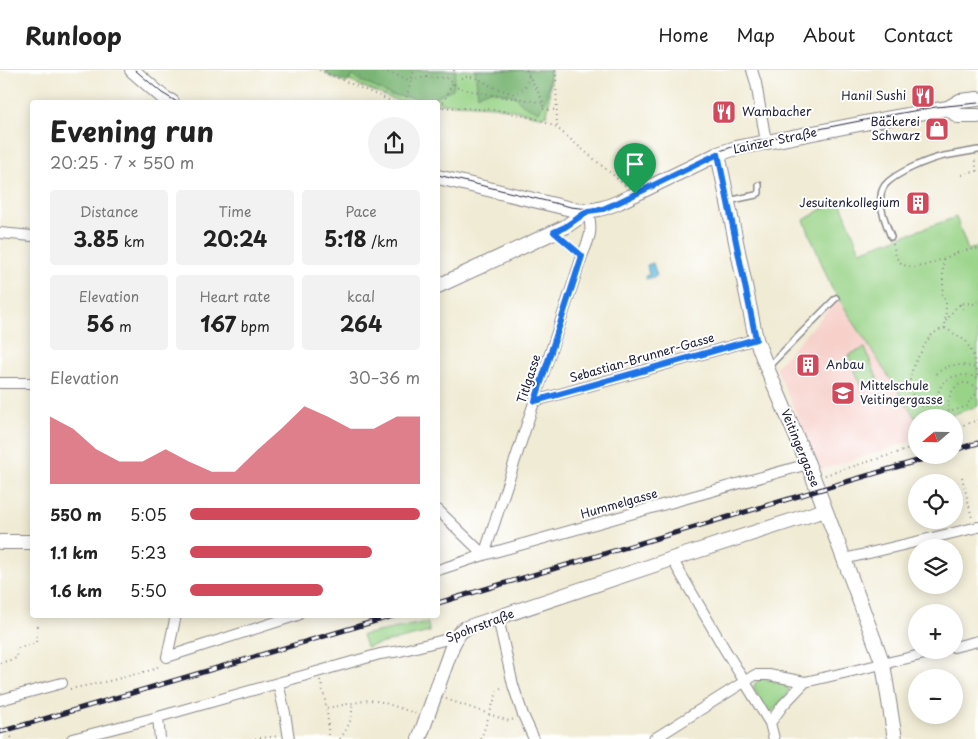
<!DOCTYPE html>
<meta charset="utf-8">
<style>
:root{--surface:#fff;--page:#f2f2f2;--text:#222;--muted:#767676;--line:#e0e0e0;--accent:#d1495b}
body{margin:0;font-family:"Playpen Sans",sans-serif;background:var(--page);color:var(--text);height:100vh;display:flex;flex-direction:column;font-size:19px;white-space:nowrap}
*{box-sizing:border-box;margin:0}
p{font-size:16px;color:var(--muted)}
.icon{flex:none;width:28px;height:28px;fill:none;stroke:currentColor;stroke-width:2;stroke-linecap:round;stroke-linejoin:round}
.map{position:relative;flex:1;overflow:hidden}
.sheet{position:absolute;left:30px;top:30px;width:410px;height:518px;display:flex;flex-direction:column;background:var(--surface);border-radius:5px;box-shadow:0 2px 12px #0003}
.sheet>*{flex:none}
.needle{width:32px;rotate:250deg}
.tools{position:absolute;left:908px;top:339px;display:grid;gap:10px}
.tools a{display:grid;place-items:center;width:55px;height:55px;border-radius:50%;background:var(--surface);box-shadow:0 2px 12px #0003;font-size:25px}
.pin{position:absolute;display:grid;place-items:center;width:42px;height:42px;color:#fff;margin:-51px -21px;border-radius:50% 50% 50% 0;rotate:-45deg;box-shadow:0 0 5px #0007}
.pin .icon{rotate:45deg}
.round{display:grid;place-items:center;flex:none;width:52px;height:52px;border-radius:26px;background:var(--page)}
.headline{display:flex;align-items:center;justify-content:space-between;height:85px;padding:0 20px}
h1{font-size:28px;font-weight:700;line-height:38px}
.figures{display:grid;grid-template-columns:repeat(3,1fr);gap:8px;height:85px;padding:5px 20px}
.figures div{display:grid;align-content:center;border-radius:5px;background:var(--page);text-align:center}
.figures b{font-size:21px;font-weight:700}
.figures small{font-size:14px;font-weight:400}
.figures p{font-size:14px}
.chart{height:140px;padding:10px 20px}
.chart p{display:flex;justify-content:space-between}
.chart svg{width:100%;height:90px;margin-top:5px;fill:var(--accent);opacity:.7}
ul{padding:0 20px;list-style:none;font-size:16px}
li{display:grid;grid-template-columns:80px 60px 1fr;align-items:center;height:38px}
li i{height:12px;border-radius:6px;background:var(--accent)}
header{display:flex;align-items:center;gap:30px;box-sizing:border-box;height:70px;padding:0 25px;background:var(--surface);border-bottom:1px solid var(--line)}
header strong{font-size:24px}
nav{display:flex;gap:28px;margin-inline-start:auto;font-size:18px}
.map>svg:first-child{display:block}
.built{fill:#f7d0ca}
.green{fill:#98d387;stroke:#5d7a61}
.forest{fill:#7ab574;stroke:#4e6c58}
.water{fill:#62bddf;stroke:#42708d}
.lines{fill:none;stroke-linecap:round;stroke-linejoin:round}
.lane-casing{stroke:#898688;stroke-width:8}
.street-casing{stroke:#898688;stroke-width:12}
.secondary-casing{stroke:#898688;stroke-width:16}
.path{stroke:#898688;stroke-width:2;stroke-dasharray:1 4;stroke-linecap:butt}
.lane{stroke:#fff;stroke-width:5}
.street{stroke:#fff;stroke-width:10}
.secondary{stroke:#fff;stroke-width:14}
.tram{stroke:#22223b;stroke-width:1}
.rail-casing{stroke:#22223b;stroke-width:5}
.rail{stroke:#fff;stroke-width:3;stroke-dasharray:9;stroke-linecap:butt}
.route-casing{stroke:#fff;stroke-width:10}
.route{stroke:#1a73e8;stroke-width:6}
.labels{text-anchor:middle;stroke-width:4;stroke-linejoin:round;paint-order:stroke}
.poi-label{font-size:12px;fill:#22223b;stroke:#fff;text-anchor:end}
.street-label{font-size:12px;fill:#22223b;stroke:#fff}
</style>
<header>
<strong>Runloop</strong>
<nav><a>Home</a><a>Map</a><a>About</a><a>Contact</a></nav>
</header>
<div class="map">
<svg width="978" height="669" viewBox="0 0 978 669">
<rect width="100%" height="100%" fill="#fff"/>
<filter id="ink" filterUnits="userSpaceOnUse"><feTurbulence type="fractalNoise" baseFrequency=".02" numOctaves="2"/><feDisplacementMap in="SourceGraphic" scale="10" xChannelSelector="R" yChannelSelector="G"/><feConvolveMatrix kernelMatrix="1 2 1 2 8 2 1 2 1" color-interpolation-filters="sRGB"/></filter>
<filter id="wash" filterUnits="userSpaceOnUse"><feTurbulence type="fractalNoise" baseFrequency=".0096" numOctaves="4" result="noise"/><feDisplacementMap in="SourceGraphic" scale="20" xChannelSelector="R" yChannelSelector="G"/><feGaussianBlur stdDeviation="1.12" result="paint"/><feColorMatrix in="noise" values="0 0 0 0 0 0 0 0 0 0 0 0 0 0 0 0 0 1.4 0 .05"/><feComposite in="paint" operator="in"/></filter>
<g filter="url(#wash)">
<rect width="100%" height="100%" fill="#f0ebd4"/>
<path class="built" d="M 838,229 L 916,349 L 916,370 L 820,400 L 776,297 Z"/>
<path class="green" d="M 323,0 L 551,0 L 549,31 L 547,45 L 539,46 L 494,36 L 397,31 Z
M 839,129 L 860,181 L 956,147 L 968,180 L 978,177 L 978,336 L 946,347 L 916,348 L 916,349 L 831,217 L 804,150 Z
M 865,278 L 878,310 L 862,317 L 848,285 Z
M 427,552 L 430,562 L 366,577 L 362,565 Z
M 763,608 L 787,615 L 789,620 L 789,622 L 772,642 L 769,642 L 766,640 L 754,619 L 754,615 L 758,610 Z"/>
<path class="forest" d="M 327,0 L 456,0 L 453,19 L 445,22 L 432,30 L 390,25 L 352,6 L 347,13 L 327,5 Z
M 475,0 L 550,0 L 547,25 L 539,42 L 522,34 L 515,26 L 490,20 L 478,25 Z"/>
<path class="water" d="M 653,193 L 657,206 L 646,209 L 645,206 L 649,205 L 647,195 Z"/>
</g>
<g filter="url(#ink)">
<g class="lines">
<g class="lane-casing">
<path id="lane" d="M 728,131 L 756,125 L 759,123 L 759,115
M 555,163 L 582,186
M 891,167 C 887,157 879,135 881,126 C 881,122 883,118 885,115 C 895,103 929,89 944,86 C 955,84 967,82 978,80
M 769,296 L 836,228"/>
</g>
<g class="street-casing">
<path id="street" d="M 752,0 L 756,13 L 766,72
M 0,163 L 32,166
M 0,313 L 32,313
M 535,331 L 756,269
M 438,440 L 484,485 L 582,186 C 590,167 593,162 588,141
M 672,489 L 724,578 L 770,653 L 774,669
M 844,489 L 978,457
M 438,500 L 484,485 L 808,394
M 498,548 L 513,615 L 523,645 L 534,669
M 954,577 L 978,571
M 167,587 L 298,545
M 167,587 L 176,545
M 278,613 L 285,643 L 289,669
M 0,630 L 62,613
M 158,647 L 160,669
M 770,653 L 783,635 L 805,612
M 72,669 L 158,647 L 380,584 L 400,581 L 456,567
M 654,669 L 755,605 L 769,605 L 805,612 L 942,580"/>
</g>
<g class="secondary-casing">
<path id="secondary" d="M 132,0 L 164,28 L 172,32
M 948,38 L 958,46 L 978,46
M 718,84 L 756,269 L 767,298 L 808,394 L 844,489 L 883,594 L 895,669
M 438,107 L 571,139 C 590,142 601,140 619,132 L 718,84 L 736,78 L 890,48 L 948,38 L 960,31 L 978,29
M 438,216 L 554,162 L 565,157 L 588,141
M 0,472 L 32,472
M 419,669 L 453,574 L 460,562 L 466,558 L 672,489 L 825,440"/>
</g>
<path class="path" d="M 319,0 L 393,32
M 357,0 L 359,5 L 360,17
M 373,0 L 387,2 L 409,10 L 426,7 L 448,8 L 458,18 L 467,20 L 503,27 L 522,29 L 544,33
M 454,0 L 455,4
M 526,0 L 544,33 L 542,39 L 557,40
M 556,0 L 557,58
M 461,8 C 475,4 483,12 495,18 C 501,20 508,22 514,24 C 524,20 527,15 529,6
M 405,32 L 414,0
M 438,37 L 497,40 L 538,49 L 557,58 L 626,116
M 441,37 L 453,12
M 962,105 L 977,101 L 974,87
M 893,174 C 895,180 895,188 900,192 C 913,206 947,186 962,181 C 967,180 973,179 978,179
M 943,189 L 943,216 L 942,224 L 946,232 L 946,237 L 945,258 L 966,271 L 973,285 L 978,305
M 960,234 L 965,242
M 946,251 C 951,244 957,233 966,233 C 969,233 972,234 975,234 L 978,231
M 945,258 C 931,262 927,270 921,282 C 910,300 903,319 921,336 L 926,336 L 934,332 C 937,327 938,321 941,316 C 948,304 967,303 978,308
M 936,304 C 949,292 960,294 976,298 L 978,297
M 978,318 C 975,316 969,313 966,313 C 952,312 946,332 949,342 L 968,336 L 968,333 L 978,322
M 954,358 L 978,350
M 825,405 L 916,377
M 962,407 L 972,448
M 0,593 L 17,588 L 15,579 L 36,573 L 38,552
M 320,610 C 326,632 329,647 328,669
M 70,619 L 109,611 L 155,599 L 161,594
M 446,629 L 509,651 L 514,649
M 327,638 L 369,630 L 382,632 L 417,644
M 11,667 L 14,669
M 250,669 L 280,666
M 340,669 C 349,656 353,649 352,633
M 481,669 L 498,619 L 505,617"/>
<use href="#lane" class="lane"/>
<use href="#street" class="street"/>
<use href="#secondary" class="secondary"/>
<path class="tram" d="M 135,0 L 162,23 L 177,32
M 438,105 L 571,137 L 589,139 L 597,138 L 609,134 L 714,83 L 738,75 L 885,46 L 936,37 L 978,33"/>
<g class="rail-casing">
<path id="rail" d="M 954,380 L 978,373
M 438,533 L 937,385
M 0,662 L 396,545"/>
</g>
<use href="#rail" class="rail"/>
</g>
</g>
<g class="lines" filter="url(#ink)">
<g class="route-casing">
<path id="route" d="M 718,84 L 756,269 L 535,331 L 582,186 L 554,162 L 565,157 L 588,141 L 603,139 L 619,132 Z"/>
</g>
<use href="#route" class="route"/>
</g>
<defs>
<g id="restaurant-square" transform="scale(1.25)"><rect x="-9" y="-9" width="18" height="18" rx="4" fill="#d1495b" stroke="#fff"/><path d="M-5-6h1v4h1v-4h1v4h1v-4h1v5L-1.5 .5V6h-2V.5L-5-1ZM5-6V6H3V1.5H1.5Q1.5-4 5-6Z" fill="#fff"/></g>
<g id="shop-square" transform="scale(1.25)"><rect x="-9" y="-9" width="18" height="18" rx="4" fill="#d1495b" stroke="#fff"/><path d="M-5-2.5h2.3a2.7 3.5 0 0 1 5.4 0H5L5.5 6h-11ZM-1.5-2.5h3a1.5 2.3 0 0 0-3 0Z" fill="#fff"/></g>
<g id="building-square" transform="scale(1.25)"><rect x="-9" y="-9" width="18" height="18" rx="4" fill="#d1495b" stroke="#fff"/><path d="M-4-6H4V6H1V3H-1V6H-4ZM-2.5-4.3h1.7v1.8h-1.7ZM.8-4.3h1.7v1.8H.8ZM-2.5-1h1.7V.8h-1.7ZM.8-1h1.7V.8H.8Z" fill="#fff"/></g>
<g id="school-square" transform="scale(1.25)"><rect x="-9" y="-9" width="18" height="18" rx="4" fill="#d1495b" stroke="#fff"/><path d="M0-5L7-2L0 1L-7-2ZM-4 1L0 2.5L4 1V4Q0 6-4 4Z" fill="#fff"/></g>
</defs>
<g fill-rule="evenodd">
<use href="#restaurant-square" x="923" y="26"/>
<use href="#restaurant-square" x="724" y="42"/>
<use href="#shop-square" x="937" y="59"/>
<use href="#building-square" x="918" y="133"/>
<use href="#building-square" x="808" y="295"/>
<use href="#school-square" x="843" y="323"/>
</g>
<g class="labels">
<g class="poi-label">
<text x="906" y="30">Hanil Sushi</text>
<text x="742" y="46" text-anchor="start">Wambacher</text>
<text x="920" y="56">Bäckerei<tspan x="920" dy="14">Schwarz</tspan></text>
<text x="900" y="137">Jesuitenkollegium</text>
<text x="826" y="299" text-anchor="start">Anbau</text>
<text x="860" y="320" text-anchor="start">Mittelschule<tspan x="860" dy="14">Veitingergasse</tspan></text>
</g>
<g class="street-label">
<text transform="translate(775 71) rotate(-12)" y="4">Lainzer Straße</text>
<text transform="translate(642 288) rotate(-16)" y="4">Sebastian-Brunner-Gasse</text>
<text transform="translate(529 309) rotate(-72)" y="4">Titlgasse</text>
<text transform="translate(800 378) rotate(68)" y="4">Veitingergasse</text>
<text transform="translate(619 434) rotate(-16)" y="4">Hummelgasse</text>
<text transform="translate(480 556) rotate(-21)" y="4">Spohrstraße</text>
</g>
</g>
</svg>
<div class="tools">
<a><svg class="needle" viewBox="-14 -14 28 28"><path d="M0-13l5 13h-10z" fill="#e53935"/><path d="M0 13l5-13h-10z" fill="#767676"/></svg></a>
<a><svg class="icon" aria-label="locate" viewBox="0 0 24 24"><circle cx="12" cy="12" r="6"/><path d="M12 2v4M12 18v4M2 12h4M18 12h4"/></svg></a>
<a><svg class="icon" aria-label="layers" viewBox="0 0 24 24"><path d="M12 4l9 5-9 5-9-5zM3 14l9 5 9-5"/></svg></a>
<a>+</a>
<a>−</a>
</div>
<div class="pin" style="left:635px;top:124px;background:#1e9e55"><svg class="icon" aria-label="arrive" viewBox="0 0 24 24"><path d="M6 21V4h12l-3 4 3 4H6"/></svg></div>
<section class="sheet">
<div class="headline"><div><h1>Evening run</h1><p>20:25 · 7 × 550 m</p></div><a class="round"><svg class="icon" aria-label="share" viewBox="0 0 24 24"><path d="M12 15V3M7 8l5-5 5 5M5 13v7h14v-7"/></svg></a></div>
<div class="figures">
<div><p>Distance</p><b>3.85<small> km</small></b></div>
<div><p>Time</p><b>20:24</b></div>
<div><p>Pace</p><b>5:18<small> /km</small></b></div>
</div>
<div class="figures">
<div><p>Elevation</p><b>56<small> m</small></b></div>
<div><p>Heart rate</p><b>167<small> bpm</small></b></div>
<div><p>kcal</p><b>264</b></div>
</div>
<div class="chart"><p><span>Elevation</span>30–36 m</p>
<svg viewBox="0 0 160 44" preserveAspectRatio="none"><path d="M0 44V11L10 17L20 27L30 33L40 33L50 27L60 33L70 38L80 38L90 27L100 17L110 6L120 11L130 17L140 17L150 11L160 11V44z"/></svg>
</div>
<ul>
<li><b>550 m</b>5:05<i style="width:100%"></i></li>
<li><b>1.1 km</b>5:23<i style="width:79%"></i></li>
<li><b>1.6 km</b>5:50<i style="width:58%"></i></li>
</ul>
</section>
</div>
